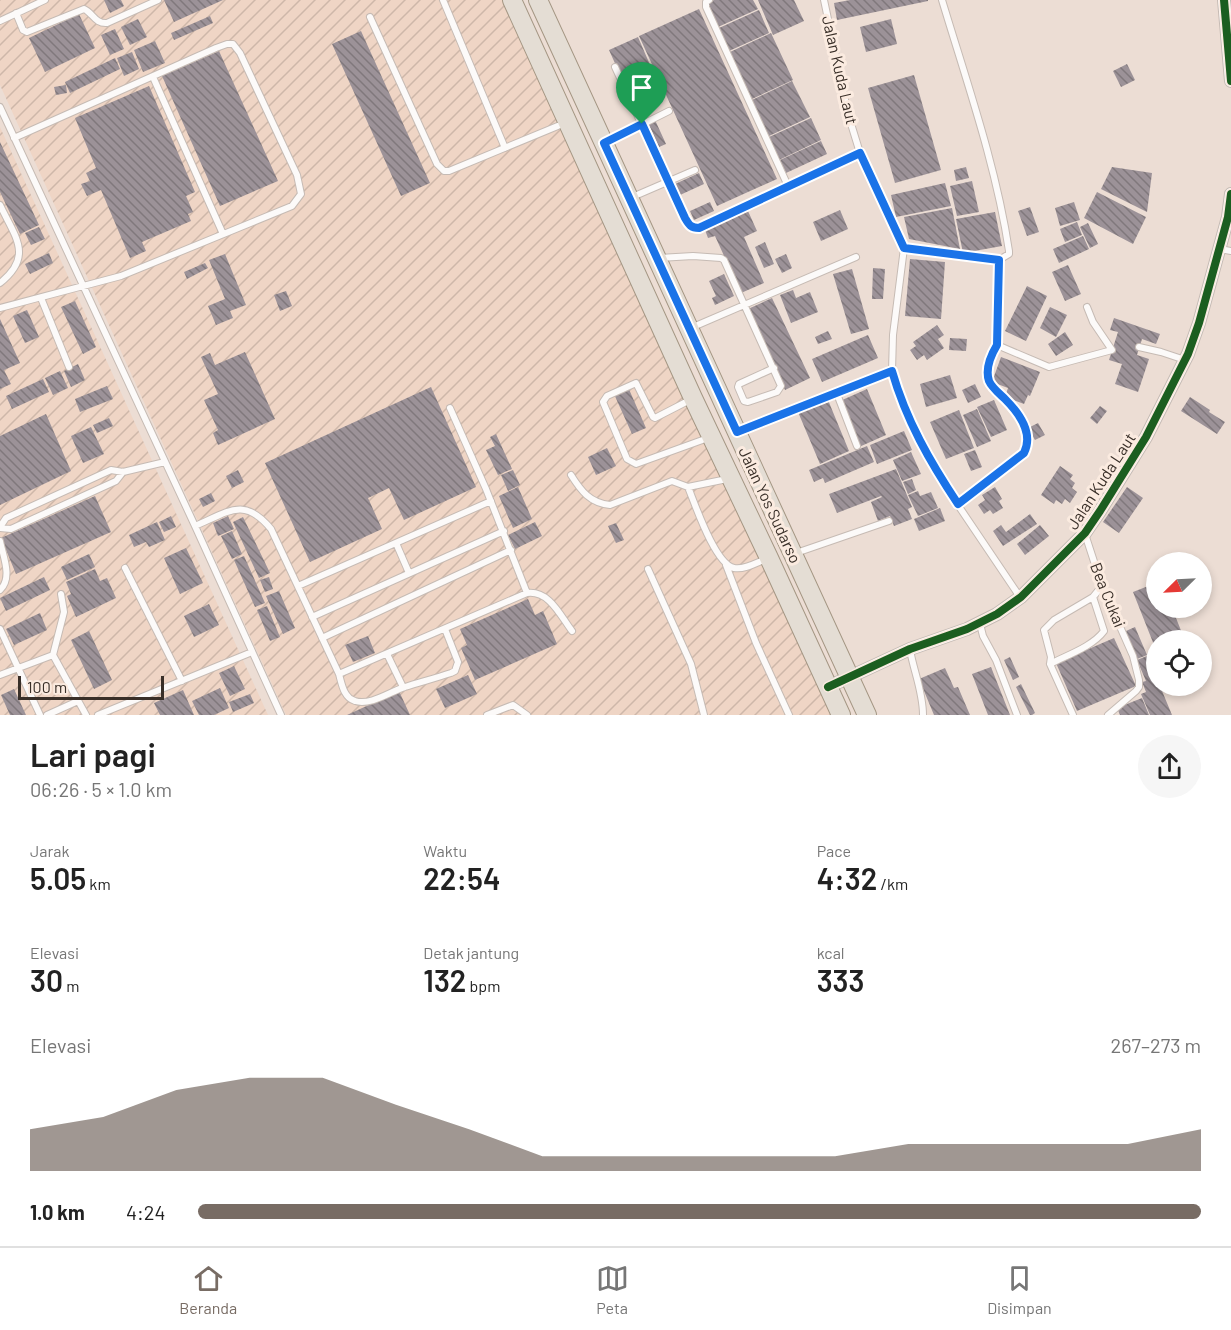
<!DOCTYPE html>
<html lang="id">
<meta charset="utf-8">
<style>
:root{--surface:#fff;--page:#f6f6f6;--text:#222;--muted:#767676;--line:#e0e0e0;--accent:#786c64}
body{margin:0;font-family:Barlow,sans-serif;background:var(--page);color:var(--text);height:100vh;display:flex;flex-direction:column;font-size:22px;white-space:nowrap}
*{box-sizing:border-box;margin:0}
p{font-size:20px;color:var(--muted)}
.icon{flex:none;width:33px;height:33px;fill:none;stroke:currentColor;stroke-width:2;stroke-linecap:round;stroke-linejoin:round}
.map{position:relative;height:715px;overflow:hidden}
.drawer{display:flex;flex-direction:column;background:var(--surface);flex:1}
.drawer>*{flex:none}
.needle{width:39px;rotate:246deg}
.tools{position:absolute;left:1146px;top:552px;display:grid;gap:12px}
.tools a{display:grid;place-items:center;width:66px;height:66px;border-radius:50%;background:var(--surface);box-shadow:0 3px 9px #0003;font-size:30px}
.scale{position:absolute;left:18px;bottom:15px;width:146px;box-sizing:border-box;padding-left:6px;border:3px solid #392f28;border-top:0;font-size:16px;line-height:21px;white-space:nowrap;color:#392f28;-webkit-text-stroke:4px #fbebe0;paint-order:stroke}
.pin{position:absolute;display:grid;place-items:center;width:51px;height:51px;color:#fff;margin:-62px -26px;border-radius:50% 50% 50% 0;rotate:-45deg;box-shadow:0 0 6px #0007}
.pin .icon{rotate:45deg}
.round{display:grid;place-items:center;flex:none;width:63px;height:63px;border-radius:32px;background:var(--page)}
.headline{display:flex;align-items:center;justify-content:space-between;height:102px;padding:0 30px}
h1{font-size:33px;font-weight:600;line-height:45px}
.figures{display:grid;grid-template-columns:repeat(3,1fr);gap:9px;height:102px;padding:6px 30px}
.figures div{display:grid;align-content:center}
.figures b{font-size:30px;font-weight:600}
.figures small{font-size:16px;font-weight:400}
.figures p{font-size:16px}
.chart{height:168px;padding:12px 30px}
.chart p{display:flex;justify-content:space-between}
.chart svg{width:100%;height:108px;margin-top:6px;fill:var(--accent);opacity:.7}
ul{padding:0 30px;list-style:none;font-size:20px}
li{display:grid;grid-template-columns:96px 72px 1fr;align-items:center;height:45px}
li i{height:15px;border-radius:8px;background:var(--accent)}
.dock{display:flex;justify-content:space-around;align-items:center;height:84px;border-top:2px solid var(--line);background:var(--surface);font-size:16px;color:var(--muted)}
.dock a{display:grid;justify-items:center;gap:3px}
.dock .current{color:var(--accent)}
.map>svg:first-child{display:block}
.industrial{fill:url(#industrial-furrows)}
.building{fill:url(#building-back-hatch)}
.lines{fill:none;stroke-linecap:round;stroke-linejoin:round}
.lane-casing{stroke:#c6bbb4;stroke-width:8}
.street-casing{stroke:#c6bbb4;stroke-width:14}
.primary-casing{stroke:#a49683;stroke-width:20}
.lane{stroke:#fcfaf9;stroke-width:6}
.street{stroke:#fcfaf9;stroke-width:12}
.primary{stroke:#e4ddd4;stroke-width:18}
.cycleway-casing{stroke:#fbebe0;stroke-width:11}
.cycleway{stroke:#1b5e20;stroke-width:8}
.route-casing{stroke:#fff;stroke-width:12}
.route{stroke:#1a73e8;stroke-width:8}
.labels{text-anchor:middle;stroke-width:6;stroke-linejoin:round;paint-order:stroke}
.street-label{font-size:16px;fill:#392f28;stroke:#fbebe0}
</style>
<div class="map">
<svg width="1231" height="715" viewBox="0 0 1231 715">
<defs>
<pattern id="industrial-furrows" width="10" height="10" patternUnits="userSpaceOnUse" patternTransform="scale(1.5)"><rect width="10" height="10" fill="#efd5c5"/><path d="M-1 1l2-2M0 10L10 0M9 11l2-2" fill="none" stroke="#ceb7a9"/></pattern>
<pattern id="building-back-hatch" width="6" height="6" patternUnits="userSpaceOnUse" patternTransform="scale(1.5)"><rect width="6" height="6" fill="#9c9298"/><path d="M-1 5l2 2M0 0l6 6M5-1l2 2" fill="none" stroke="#80787c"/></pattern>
</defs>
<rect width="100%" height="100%" fill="#ecddd4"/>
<path class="industrial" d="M 0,0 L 505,0 L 837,715 L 286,715 L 0,85 Z
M 0,127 L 268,715 L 0,715 Z"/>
<path class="building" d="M 104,0 L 121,0 L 124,6 L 110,13 Z
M 164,0 L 223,0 L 174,22 Z
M 714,0 L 753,0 L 758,9 L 718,27 L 707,3 Z
M 758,0 L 794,0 L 804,21 L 773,35 Z
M 850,0 L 928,0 L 928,1 L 837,20 L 834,3 Z
M 699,9 L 777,179 L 717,206 L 639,36 Z
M 759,10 L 769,33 L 729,51 L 719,28 Z
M 79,14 L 95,48 L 45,72 L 29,38 Z
M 210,16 L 213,23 L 174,40 L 171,33 Z
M 138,19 L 147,37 L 130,45 L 121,27 Z
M 891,19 L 897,44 L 866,52 L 860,27 Z
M 115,29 L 124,49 L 110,55 L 101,35 Z
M 361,31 L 430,183 L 401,196 L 332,44 Z
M 771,33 L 793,80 L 752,99 L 730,52 Z
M 638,37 L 663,95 L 639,106 L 635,97 L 631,99 L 609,50 Z
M 155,41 L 165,63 L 143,72 L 134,50 Z
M 219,51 L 278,181 L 220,206 L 162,76 Z
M 132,52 L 139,69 L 124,76 L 117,58 Z
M 115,58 L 120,69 L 70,93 L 65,82 Z
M 1127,64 L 1135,80 L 1121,87 L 1113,71 Z
M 914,75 L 941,170 L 895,183 L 868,88 Z
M 792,81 L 810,117 L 769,136 L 752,100 Z
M 66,85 L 67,93 L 56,95 L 54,87 Z
M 149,86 L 195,192 L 186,196 L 193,212 L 188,214 L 191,221 L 142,242 L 146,251 L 130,258 L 101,190 L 87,196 L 81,184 L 90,181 L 86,173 L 96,168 L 75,118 Z
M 811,118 L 821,140 L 779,160 L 769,137 Z
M 655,120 L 666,144 L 659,147 L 648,123 Z
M 821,141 L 827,154 L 786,173 L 780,160 Z
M 0,142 L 39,225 L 20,234 L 0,192 Z
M 966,167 L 969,178 L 956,181 L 954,170 Z
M 1112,167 L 1152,173 L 1147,212 L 1101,189 Z
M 699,173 L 704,184 L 680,195 L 675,184 Z
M 972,181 L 979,212 L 957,216 L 950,186 Z
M 945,183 L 951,206 L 896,217 L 891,195 Z
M 1097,192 L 1146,217 L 1133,244 L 1084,218 Z
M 710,202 L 714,211 L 694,220 L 690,211 Z
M 1074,202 L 1080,220 L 1060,226 L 1055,208 Z
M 1030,207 L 1039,232 L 1027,236 L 1018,211 Z
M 952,208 L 960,249 L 909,239 L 904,217 Z
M 840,210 L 848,229 L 821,241 L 813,222 Z
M 748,211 L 757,231 L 744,237 L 764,283 L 741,293 L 715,236 L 708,238 L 705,230 Z
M 995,212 L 1002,246 L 963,253 L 956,219 Z
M 1077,222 L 1082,235 L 1065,242 L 1060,229 Z
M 1088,223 L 1098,244 L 1090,248 L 1080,227 Z
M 39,227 L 45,239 L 31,245 L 25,233 Z
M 1083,236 L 1089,249 L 1059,263 L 1053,249 Z
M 765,242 L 774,264 L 764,268 L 755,247 Z
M 49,253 L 53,263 L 30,274 L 25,264 Z
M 225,254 L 246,305 L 230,311 L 233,318 L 216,325 L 208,306 L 225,299 L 209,260 Z
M 786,254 L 792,268 L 782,273 L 775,259 Z
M 910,259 L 945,262 L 941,319 L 905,316 Z
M 205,263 L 208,268 L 187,279 L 184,272 Z
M 1068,265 L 1081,294 L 1065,301 L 1052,272 Z
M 873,268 L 885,269 L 883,299 L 872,299 Z
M 852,269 L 869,329 L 851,334 L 833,274 Z
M 724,274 L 734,296 L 715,305 L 712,298 L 716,296 L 709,281 Z
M 1027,286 L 1047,296 L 1026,341 L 1005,331 Z
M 793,290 L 796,298 L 810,292 L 818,312 L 791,323 L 780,295 Z
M 286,291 L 292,306 L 280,311 L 274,295 Z
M 772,298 L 810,378 L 785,390 L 748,309 Z
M 75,301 L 96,347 L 83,354 L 61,307 Z
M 1050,307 L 1067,315 L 1056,337 L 1040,328 Z
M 27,310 L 39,337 L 25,343 L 13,316 Z
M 1114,318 L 1160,334 L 1156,344 L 1142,339 L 1137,355 L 1149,359 L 1138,392 L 1115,384 L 1122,364 L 1109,360 L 1118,332 L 1110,330 Z
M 0,319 L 20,363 L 4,370 L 11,384 L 0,389 Z
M 937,325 L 944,335 L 938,339 L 944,348 L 927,360 L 924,355 L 917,360 L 910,350 L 916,346 L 913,342 Z
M 828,331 L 832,339 L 818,344 L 815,337 Z
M 1065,332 L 1073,345 L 1056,356 L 1048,344 Z
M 868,335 L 878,358 L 822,382 L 812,359 Z
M 950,338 L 967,339 L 966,351 L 949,350 Z
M 245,352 L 275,419 L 218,445 L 213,433 L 218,430 L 204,400 L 218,394 L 201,357 L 210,353 L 215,365 Z
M 1001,357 L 1040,372 L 1030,396 L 1028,395 L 1024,404 L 1005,397 L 1008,388 L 992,382 Z
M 78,364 L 85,380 L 71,387 L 64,371 Z
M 60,371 L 68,388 L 53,395 L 45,378 Z
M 950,375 L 957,398 L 926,407 L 920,384 Z
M 43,379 L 49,392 L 12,409 L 6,396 Z
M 975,384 L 981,397 L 968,403 L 962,390 Z
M 107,386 L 113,399 L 80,412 L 75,399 Z
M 431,387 L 476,487 L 404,520 L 389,488 L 368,498 L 382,529 L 310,562 L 265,463 Z
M 628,387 L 646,428 L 632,434 L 614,394 Z
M 867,389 L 886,435 L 859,447 L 840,401 Z
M 1190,397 L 1210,410 L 1209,412 L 1225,422 L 1217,434 L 1181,411 Z
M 828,400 L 849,451 L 820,464 L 798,412 Z
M 994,400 L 1007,430 L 991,437 L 977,407 Z
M 1100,406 L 1107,411 L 1097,424 L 1090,418 Z
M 977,409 L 991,441 L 977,447 L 963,415 Z
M 959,410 L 974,448 L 946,459 L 930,422 Z
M 46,414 L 71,471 L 0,505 L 0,436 Z
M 109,418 L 113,426 L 97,433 L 93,425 Z
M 1038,423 L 1045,435 L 1035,440 L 1028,428 Z
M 91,427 L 104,454 L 83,463 L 71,436 Z
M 904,431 L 912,450 L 877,464 L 870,445 Z
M 496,434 L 512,469 L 498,475 L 486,450 L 495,446 L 490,437 Z
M 867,446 L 874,462 L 825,483 L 823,478 L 814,482 L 809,470 Z
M 607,448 L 616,466 L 596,475 L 588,457 Z
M 975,450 L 982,467 L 971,471 L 964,454 Z
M 911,452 L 921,474 L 902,481 L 893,460 Z
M 1060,466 L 1073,475 L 1070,479 L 1075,483 L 1072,488 L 1077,492 L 1070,503 L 1065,499 L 1062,504 L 1056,500 L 1054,504 L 1041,495 Z
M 896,469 L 912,507 L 908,509 L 912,519 L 894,526 L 890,516 L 878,521 L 871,502 L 882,497 L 881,496 L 837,513 L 829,494 Z
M 238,470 L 244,482 L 232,488 L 226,476 Z
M 513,470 L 520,485 L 508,491 L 501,475 Z
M 912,479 L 916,490 L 908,494 L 903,482 Z
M 518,487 L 532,519 L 513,528 L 499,496 Z
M 995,487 L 1002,499 L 999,501 L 1003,508 L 993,514 L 990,510 L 984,514 L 978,505 L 985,500 L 982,495 Z
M 1127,487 L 1143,498 L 1119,533 L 1103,522 Z
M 918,491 L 920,496 L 931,492 L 938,508 L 918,516 L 908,495 Z
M 211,493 L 215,501 L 203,507 L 199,499 Z
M 95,496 L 111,532 L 16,574 L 1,538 Z
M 940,508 L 945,521 L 919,531 L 914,519 Z
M 1030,514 L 1037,524 L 1003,546 L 993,531 L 1001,525 L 1006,532 Z
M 171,516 L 176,527 L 164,532 L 159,522 Z
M 228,516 L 234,529 L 218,536 L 213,523 Z
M 243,517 L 270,573 L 259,578 L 233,522 Z
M 157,522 L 165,540 L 149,547 L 146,542 L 134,547 L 129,535 Z
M 535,522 L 542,536 L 515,549 L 508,535 Z
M 616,523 L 624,540 L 616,543 L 608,526 Z
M 1040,525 L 1049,536 L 1025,555 L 1017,544 Z
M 232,531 L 242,554 L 232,559 L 221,536 Z
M 186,548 L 203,583 L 180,594 L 164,558 Z
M 89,554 L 95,567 L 67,580 L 61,567 Z
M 244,556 L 265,603 L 255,607 L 234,560 Z
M 95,569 L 100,581 L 107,578 L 116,598 L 76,617 L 67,596 L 71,594 L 66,582 Z
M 44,577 L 50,590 L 6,611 L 0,598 Z
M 269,577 L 273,589 L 265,592 L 260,580 Z
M 1156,583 L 1156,608 L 1172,608 L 1184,638 L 1178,640 L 1156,640 L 1156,650 L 1133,592 Z
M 279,591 L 295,628 L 283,634 L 266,596 Z
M 528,599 L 535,615 L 543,611 L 557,644 L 475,680 L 461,648 L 467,645 L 460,629 Z
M 209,604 L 219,625 L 194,637 L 184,616 Z
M 267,606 L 280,637 L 270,641 L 257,610 Z
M 40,613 L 47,630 L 14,645 L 6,629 Z
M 1135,627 L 1147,655 L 1137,659 L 1126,631 Z
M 89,631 L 112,680 L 94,689 L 71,640 Z
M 368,636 L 375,653 L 353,662 L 345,645 Z
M 1114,638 L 1136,686 L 1077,711 L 1056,663 Z
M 1147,656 L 1156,677 L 1156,686 L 1160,686 L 1172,715 L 1150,715 L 1141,694 L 1146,692 L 1142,682 L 1146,681 L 1137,660 Z
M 1010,657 L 1019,677 L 1013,680 L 1004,660 Z
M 234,666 L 245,689 L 230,696 L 219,673 Z
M 991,667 L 1010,715 L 988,715 L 972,674 Z
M 945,668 L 954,688 L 958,687 L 970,715 L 934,715 L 919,679 Z
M 468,675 L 477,694 L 445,708 L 436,689 Z
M 1021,684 L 1035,713 L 1032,715 L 1030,715 L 1016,687 Z
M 220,688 L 229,708 L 214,715 L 199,715 L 192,701 Z
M 14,689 L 26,715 L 10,715 L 1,695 Z
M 183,690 L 194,715 L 160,715 L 154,703 Z
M 399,691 L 410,715 L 347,715 Z
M 250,694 L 254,703 L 233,712 L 229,702 Z
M 1142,698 L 1149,715 L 1120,715 L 1117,708 Z"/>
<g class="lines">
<g class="lane-casing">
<path id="lane" d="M 443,0 L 505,148
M 709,0 L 706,2 L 706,7 L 788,186
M 824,0 L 848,114 L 860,153 L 904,248 L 893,335 L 892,371 L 900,400 L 919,440 L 939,477 L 1020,597
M 16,13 L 23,30 L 27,32 L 84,9 C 93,13 95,24 107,23 L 158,0
M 370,17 L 437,164 L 444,171 L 449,171 L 565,123
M 0,21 L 45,0
M 615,67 L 685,218 C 689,225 691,228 699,228 L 860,153
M 153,77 L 223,234
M 0,107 L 195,526 L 281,715
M 605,143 L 669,111
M 630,198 L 695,170
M 0,205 C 15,237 34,256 0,283
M 904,248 L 999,260 L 1009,254 L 1009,251 C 996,165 967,83 942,0
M 1220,249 L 1231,251
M 659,258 L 693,256 L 721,258 L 724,260 L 781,386 L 777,392 L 748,402 L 744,401 L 738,387 L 739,384 L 774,368
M 41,298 L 69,367
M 0,308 L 121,276 L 292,206 L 301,194 L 297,175 L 240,53 L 233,44 L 227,44 L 216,48 L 14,138
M 693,327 L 856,257
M 997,345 L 1049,367 L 1112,350 L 1093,322 L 1087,307
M 1139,347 L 1161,352 L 1185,360
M 692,399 L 655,418 L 653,417 L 636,383 L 607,396 L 603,402 L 627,459 L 636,464 L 708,438
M 450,408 L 486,489 L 527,593
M 738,432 L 837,394
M 857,446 L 837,394 L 892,371
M 571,475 C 581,491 590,503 610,505 L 672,481 L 688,487 L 727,479
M 688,487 C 695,504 715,564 734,568 C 744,570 756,563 766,559
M 958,504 L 1024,453 C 1041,419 998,404 989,381 C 985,369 991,355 997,345 L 999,260
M 195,526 C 228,512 244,496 271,529 L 339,674 L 527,593 C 549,590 560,615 572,631
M 0,527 L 6,518 L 111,470 L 123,472 L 165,462
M 0,528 L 11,529 L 116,481 L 123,472
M 1085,534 L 1102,586 L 1133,656 L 1139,680 L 1139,687 L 1136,691 L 1108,715
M 0,541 C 3,556 13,578 0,590
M 396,543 L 409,573
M 796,553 L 889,521
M 726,565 L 756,643 L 789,715
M 125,568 L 182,681
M 648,569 L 691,664 L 704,715
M 298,586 L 491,501
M 312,617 L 504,531
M 980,624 L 983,636 L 996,660 L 1017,715
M 0,629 L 40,715
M 322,638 L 511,550
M 910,650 C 914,672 923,692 923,715
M 387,654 L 403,687
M 53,655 L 64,612 L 61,594
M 1050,664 C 1067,655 1092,647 1104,631 L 1093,597
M 339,674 C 342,685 344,698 355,701 C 371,706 391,691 405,687 C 421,682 436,678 451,673 L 455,671 L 458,662 L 445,629
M 0,675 L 53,655 L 86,715
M 47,715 L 78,701
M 98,715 L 252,652
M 487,715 L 513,705 L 527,715
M 1073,715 L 1050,664 L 1051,657 L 1044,630 L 1054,620 L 1093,597 L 1102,586"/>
</g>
<g class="street-casing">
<path id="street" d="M 1224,0 L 1231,81
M 828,687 L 910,649 L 967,629 L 997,614 L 1021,597 L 1085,533 L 1100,511 L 1146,437 L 1188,354 L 1199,323 L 1228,217 L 1231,194"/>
</g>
<g class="primary-casing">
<path id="primary" d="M 512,0 L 693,398 L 769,558 L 841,715
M 538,0 L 867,715"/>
</g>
<use href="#lane" class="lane"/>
<use href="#street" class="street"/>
<use href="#primary" class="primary"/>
<g class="cycleway-casing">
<path id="cycleway" d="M 1224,0 L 1231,81
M 828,687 L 910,649 L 967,629 L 997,614 L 1021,597 L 1085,533 L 1100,511 L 1146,437 L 1188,354 L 1199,323 L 1228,217 L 1231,194"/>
</g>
<use href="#cycleway" class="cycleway"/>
</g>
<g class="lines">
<g class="route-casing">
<path id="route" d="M 642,124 L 685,218 C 689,225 691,228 699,228 L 860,153 L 904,248 L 999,260 L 997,345 C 991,355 985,369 989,381 C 992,388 1000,394 1005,399 C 1019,413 1034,433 1024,453 L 958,504 C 930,462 906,420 892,371 L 737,432 L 604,143 Z"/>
</g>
<use href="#route" class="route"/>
</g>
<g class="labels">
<g class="street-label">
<text transform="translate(840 70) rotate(77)" y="6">Jalan Kuda Laut</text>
<text transform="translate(1101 481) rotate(-57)" y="6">Jalan Kuda Laut</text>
<text transform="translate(770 505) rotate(65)" y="6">Jalan Yos Sudarso</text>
<text transform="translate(1108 595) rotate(68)" y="6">Bea Cukai</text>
</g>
</g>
</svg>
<div class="tools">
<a><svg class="needle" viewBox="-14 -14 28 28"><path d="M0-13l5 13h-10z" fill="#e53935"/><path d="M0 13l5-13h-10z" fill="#767676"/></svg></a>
<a><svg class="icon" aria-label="locate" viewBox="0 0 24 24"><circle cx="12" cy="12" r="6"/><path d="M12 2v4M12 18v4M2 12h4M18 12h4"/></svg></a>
</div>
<div class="scale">100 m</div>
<div class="pin" style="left:642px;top:124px;background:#1e9e55"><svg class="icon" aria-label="arrive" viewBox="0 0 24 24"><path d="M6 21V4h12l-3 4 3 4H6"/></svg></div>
</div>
<section class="drawer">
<div class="headline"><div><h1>Lari pagi</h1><p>06:26 · 5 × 1.0 km</p></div><a class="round"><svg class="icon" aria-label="share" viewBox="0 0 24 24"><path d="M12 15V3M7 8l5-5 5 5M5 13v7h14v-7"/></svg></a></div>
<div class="figures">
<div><p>Jarak</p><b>5.05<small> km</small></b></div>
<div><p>Waktu</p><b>22:54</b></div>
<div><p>Pace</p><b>4:32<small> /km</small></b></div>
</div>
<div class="figures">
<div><p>Elevasi</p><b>30<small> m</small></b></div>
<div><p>Detak jantung</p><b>132<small> bpm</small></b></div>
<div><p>kcal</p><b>333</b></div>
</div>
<div class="chart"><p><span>Elevasi</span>267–273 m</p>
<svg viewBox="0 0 160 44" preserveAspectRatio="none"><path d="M0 44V27L10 22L20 11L30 6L40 6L50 17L60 27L70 38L80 38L90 38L100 38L110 38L120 33L130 33L140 33L150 33L160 27V44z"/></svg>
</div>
<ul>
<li><b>1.0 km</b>4:24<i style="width:100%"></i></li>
</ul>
</section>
<nav class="dock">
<a class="current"><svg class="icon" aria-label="home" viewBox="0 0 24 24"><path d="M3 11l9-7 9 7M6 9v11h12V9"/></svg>Beranda</a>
<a><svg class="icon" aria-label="map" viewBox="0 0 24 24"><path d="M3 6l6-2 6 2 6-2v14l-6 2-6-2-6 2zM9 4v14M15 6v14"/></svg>Peta</a>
<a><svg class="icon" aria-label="saved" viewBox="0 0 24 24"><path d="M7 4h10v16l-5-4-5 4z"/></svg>Disimpan</a>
</nav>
